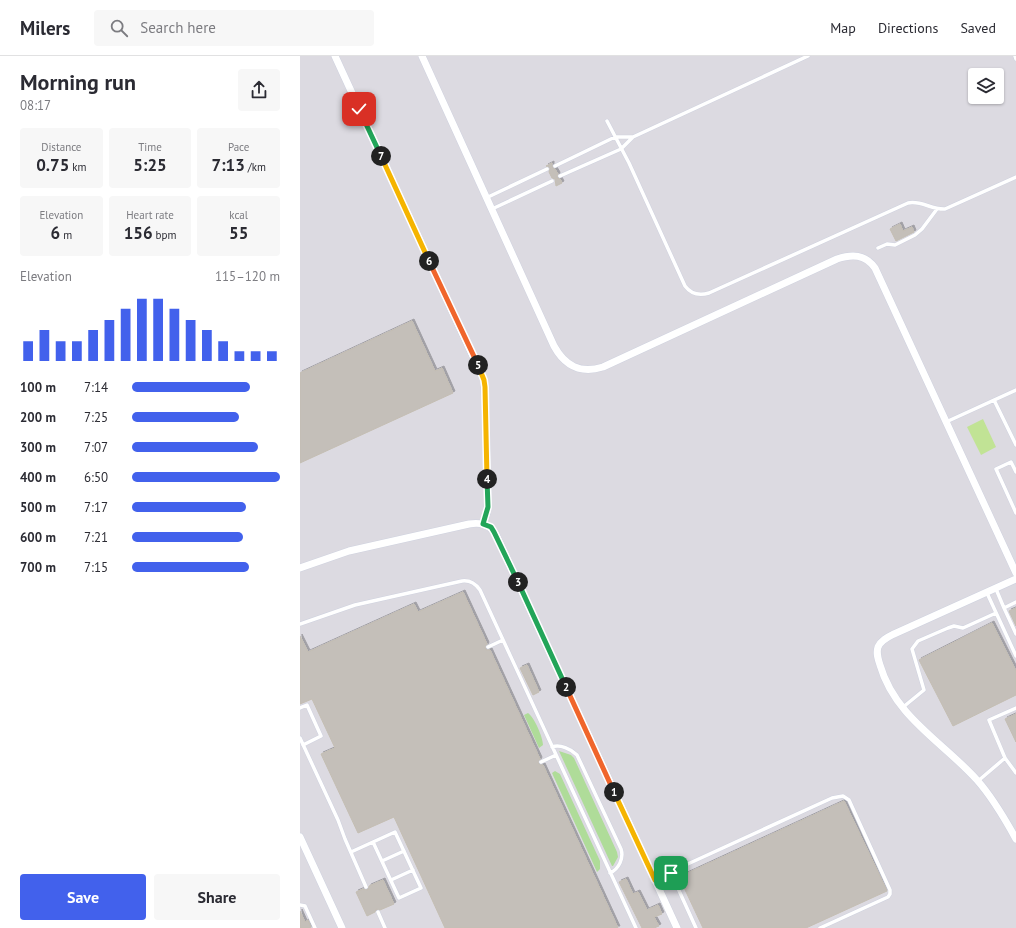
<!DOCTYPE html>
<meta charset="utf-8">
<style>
:root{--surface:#fff;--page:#f7f7f7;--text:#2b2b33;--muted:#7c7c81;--line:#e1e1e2;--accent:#4261ec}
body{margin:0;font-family:"PT Sans",sans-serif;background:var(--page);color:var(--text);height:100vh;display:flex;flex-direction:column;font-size:15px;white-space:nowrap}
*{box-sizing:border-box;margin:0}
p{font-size:13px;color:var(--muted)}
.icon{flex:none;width:22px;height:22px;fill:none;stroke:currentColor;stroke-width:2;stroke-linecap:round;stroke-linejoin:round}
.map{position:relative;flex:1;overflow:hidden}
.drawer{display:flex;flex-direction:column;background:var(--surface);width:300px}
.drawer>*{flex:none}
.tools{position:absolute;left:668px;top:12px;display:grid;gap:8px}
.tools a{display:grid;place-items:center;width:36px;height:36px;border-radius:4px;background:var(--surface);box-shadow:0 1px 3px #0004;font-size:20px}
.pin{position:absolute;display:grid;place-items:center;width:34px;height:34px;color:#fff;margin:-17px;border-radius:8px;box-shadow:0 2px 6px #0006}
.km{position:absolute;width:20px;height:20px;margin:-10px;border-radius:50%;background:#222;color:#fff;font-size:11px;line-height:20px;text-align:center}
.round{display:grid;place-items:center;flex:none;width:42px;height:42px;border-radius:4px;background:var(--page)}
.headline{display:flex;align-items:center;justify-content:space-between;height:68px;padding:0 20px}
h1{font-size:22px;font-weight:700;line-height:30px}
.figures{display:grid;grid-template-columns:repeat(3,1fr);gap:6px;height:68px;padding:4px 20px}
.figures div{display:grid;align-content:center;border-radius:4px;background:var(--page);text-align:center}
.figures b{font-size:17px;font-weight:700}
.figures small{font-size:11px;font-weight:400}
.figures p{font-size:11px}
.chart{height:112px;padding:8px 20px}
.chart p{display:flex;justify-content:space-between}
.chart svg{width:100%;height:72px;margin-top:4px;stroke:var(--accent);stroke-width:6}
.button{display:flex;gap:8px;margin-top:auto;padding:8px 20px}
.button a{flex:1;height:46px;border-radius:4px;background:var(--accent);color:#fff;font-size:16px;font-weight:700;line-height:46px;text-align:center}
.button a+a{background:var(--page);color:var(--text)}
ul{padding:0 20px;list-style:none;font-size:13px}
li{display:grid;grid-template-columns:64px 48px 1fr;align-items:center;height:30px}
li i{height:10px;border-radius:5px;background:var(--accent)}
header{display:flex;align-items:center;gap:24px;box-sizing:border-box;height:56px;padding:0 20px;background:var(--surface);border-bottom:1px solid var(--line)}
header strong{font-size:19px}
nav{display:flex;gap:22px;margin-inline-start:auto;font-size:14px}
.search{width:280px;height:36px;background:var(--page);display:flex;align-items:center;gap:10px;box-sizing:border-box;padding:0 14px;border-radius:4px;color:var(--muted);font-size:15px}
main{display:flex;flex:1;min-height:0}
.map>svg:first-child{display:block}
.industrial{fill:#dcdae1;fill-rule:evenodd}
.green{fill:#afdc99}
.pitch{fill:#c1e395}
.building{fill:#c4bfb9;stroke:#c4beb3;filter:url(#shadow)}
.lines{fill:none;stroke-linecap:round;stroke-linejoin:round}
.service-casing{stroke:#cfd2df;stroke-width:4.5}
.minor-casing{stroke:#cfd2df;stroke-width:8}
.service{stroke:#fff;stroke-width:3.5}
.minor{stroke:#fff;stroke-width:7}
.split-1-casing{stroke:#fff;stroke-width:8}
.split-2-casing{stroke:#fff;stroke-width:8}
.split-3-casing{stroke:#fff;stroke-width:8}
.split-4-casing{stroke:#fff;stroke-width:8}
.split-5-casing{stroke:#fff;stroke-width:8}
.split-6-casing{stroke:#fff;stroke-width:8}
.split-7-casing{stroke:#fff;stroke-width:8}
.split-8-casing{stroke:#fff;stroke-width:8}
.split-1{stroke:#f5b400;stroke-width:5}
.split-2{stroke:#f0652b;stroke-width:5}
.split-3{stroke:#22a559;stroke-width:5}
.split-4{stroke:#22a559;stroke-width:5}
.split-5{stroke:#f5b400;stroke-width:5}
.split-6{stroke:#f0652b;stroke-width:5}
.split-7{stroke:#f5b400;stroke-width:5}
.split-8{stroke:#22a559;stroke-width:5}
</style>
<header>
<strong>Milers</strong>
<div class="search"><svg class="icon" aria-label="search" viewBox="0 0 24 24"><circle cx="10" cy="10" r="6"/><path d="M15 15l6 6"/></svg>Search here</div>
<nav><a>Map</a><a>Directions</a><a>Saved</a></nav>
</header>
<main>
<section class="drawer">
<div class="headline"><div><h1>Morning run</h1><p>08:17</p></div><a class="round"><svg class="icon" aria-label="share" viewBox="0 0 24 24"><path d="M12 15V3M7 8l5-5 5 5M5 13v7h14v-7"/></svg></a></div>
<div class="figures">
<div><p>Distance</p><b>0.75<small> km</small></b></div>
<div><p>Time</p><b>5:25</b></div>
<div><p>Pace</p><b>7:13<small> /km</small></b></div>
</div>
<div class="figures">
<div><p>Elevation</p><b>6<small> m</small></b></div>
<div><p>Heart rate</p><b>156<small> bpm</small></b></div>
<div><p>kcal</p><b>55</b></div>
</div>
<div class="chart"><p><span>Elevation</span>115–120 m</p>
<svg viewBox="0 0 160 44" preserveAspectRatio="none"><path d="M5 44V32M15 44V25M25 44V32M35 44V32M45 44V25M55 44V19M65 44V12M75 44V6M85 44V6M95 44V12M105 44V19M115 44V25M125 44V32M135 44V38M145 44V38M155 44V38"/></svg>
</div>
<ul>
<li><b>100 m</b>7:14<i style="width:80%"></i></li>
<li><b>200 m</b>7:25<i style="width:72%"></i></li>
<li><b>300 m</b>7:07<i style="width:85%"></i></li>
<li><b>400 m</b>6:50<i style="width:100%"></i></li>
<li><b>500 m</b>7:17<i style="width:77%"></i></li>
<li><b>600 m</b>7:21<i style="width:75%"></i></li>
<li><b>700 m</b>7:15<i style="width:79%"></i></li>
</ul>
<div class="button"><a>Save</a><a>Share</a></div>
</section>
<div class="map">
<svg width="716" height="872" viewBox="0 0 716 872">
<defs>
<filter id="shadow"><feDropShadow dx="2" dy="-2" stdDeviation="0" flood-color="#0004"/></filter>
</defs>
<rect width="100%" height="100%" fill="#e9e2d9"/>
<path class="industrial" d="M 0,0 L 716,0 L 716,872 L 0,872 ZM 675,19 L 697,19 L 697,41 L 675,41 Z"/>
<path class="green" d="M 228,657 C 234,661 243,681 243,689 L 239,692 L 224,659 Z
M 259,695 L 271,699 L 274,702 L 317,796 L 318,801 L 313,810 L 312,810 Z
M 255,715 L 260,718 L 300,805 L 300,813 L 297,816 L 252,717 Z"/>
<path class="pitch" d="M 683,363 L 696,391 L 681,399 L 667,371 Z"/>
<path class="building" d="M 252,107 L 252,111 L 255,113 L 258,118 L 257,122 L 260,123 L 262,127 L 256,130 L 255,123 L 252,122 L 249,116 L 250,112 L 246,110 Z
M 600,168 L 603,175 L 612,171 L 614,176 L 596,185 L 590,173 Z
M 112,265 L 135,315 L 142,312 L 153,337 L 0,407 L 0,317 Z
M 163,536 L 187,588 L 185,592 L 186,594 L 190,594 L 240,703 L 238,707 L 240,709 L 243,709 L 318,872 L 145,872 L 94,761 L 58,777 L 21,698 L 35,692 L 12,643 L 0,648 L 0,580 L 8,596 L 114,548 L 118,556 Z
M 716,552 L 716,570 L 709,555 Z
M 692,567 L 716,615 L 716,639 L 653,670 L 619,604 Z
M 227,609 L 239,636 L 233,639 L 220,612 Z
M 716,658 L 716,686 L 705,663 Z
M 544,745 L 587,835 L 506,872 L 403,872 L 379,821 Z
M 326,823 L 333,838 L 338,836 L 347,854 L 358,849 L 362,858 L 354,861 L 359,870 L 354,872 L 342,872 L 319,826 Z
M 83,824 L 94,848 L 80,854 L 76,853 L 75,856 L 67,860 L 56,836 L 63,833 L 68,834 L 69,830 Z
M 0,855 L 5,866 L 8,864 L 11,872 L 0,872 Z"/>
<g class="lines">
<g class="service-casing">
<path id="service" d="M 715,0 L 716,3
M 307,65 L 329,107 L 385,230 C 391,238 399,240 409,237 L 608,147 C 621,144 632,154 645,153 L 716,121
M 255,110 L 315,81 L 333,81
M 260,120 L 321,93 L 333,81 L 508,0
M 186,142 L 247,113
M 192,153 L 252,125
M 578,192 L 587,188 L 595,189 L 615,179 L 622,173 L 637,153
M 694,344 L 716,389
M 646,366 L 716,334
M 716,416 L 711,406 L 696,413 L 716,457
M 696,533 L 704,552 L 716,546
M 687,537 L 716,600
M 704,552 L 716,578
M 0,568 L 55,549 L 162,525 C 170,524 175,527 180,534 L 336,872
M 188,591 L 203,584
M 0,652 L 7,649 L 21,680 L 3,689
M 602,652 L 624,634 L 612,593 L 618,585 L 648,572 L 654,570 L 663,572 L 696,557
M 716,652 L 689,664 L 705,702 L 716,717
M 0,682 L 38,764 L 45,783 L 66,831
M 252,691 C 260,688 271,693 277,699 L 321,793 C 324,802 319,813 310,817
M 241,706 L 256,699
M 678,725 L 705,702
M 51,796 L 95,776 L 121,832 L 99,842 L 73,786
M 82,805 L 104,795
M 371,817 L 396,872
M 91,824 L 113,814
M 355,824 L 379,812 L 532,742 L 543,740 L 549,744 L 590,834 L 590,838 L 588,841 L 520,872
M 0,849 L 5,850 L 15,872
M 78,856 L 85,872"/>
</g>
<g class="minor-casing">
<path id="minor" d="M 35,0 L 184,324 L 185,340 L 188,446 L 187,456 L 183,468
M 122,0 L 254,290 C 265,310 280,318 303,311 L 537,203 C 552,198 565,198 575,212 L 716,517
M 0,512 L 49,495 L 169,468 C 181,466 190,468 196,479 L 377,872
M 716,523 L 594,578 C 588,581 581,584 578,591 C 576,597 578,603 580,609 C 595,661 643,686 677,724 C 693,742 705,763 716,783
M 0,781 L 42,872"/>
</g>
<use href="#service" class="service"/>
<use href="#minor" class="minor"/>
</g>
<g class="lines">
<g class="split-1-casing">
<path id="split-1" d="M 314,736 L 355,824 L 371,817"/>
</g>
<g class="split-2-casing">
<path id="split-2" d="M 266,631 L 314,736"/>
</g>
<g class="split-3-casing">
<path id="split-3" d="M 218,526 L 266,631"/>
</g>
<g class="split-4-casing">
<path id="split-4" d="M 187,423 L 188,451 L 183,468 L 191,471 L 194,476 L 218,526"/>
</g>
<g class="split-5-casing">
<path id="split-5" d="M 178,309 L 184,324 L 185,331 L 187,423"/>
</g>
<g class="split-6-casing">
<path id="split-6" d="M 129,205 L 178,309"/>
</g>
<g class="split-7-casing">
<path id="split-7" d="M 81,100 L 129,205"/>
</g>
<g class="split-8-casing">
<path id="split-8" d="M 59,53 L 81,100"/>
</g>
<use href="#split-1" class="split-1"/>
<use href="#split-2" class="split-2"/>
<use href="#split-3" class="split-3"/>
<use href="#split-4" class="split-4"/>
<use href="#split-5" class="split-5"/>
<use href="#split-6" class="split-6"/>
<use href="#split-7" class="split-7"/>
<use href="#split-8" class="split-8"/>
</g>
</svg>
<div class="tools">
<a><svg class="icon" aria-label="layers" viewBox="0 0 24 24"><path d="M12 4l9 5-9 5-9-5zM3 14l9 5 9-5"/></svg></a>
</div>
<div class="pin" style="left:371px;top:817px;background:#1e9e55"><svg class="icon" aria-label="arrive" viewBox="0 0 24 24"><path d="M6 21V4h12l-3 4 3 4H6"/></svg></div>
<div class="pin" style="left:59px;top:53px;background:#d93025"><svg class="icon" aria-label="check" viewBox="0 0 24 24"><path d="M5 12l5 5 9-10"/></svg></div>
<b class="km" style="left:314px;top:736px">1</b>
<b class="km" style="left:266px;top:631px">2</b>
<b class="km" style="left:218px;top:526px">3</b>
<b class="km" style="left:187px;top:423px">4</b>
<b class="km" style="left:178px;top:309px">5</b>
<b class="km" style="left:129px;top:205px">6</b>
<b class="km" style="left:81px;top:100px">7</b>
</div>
</main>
